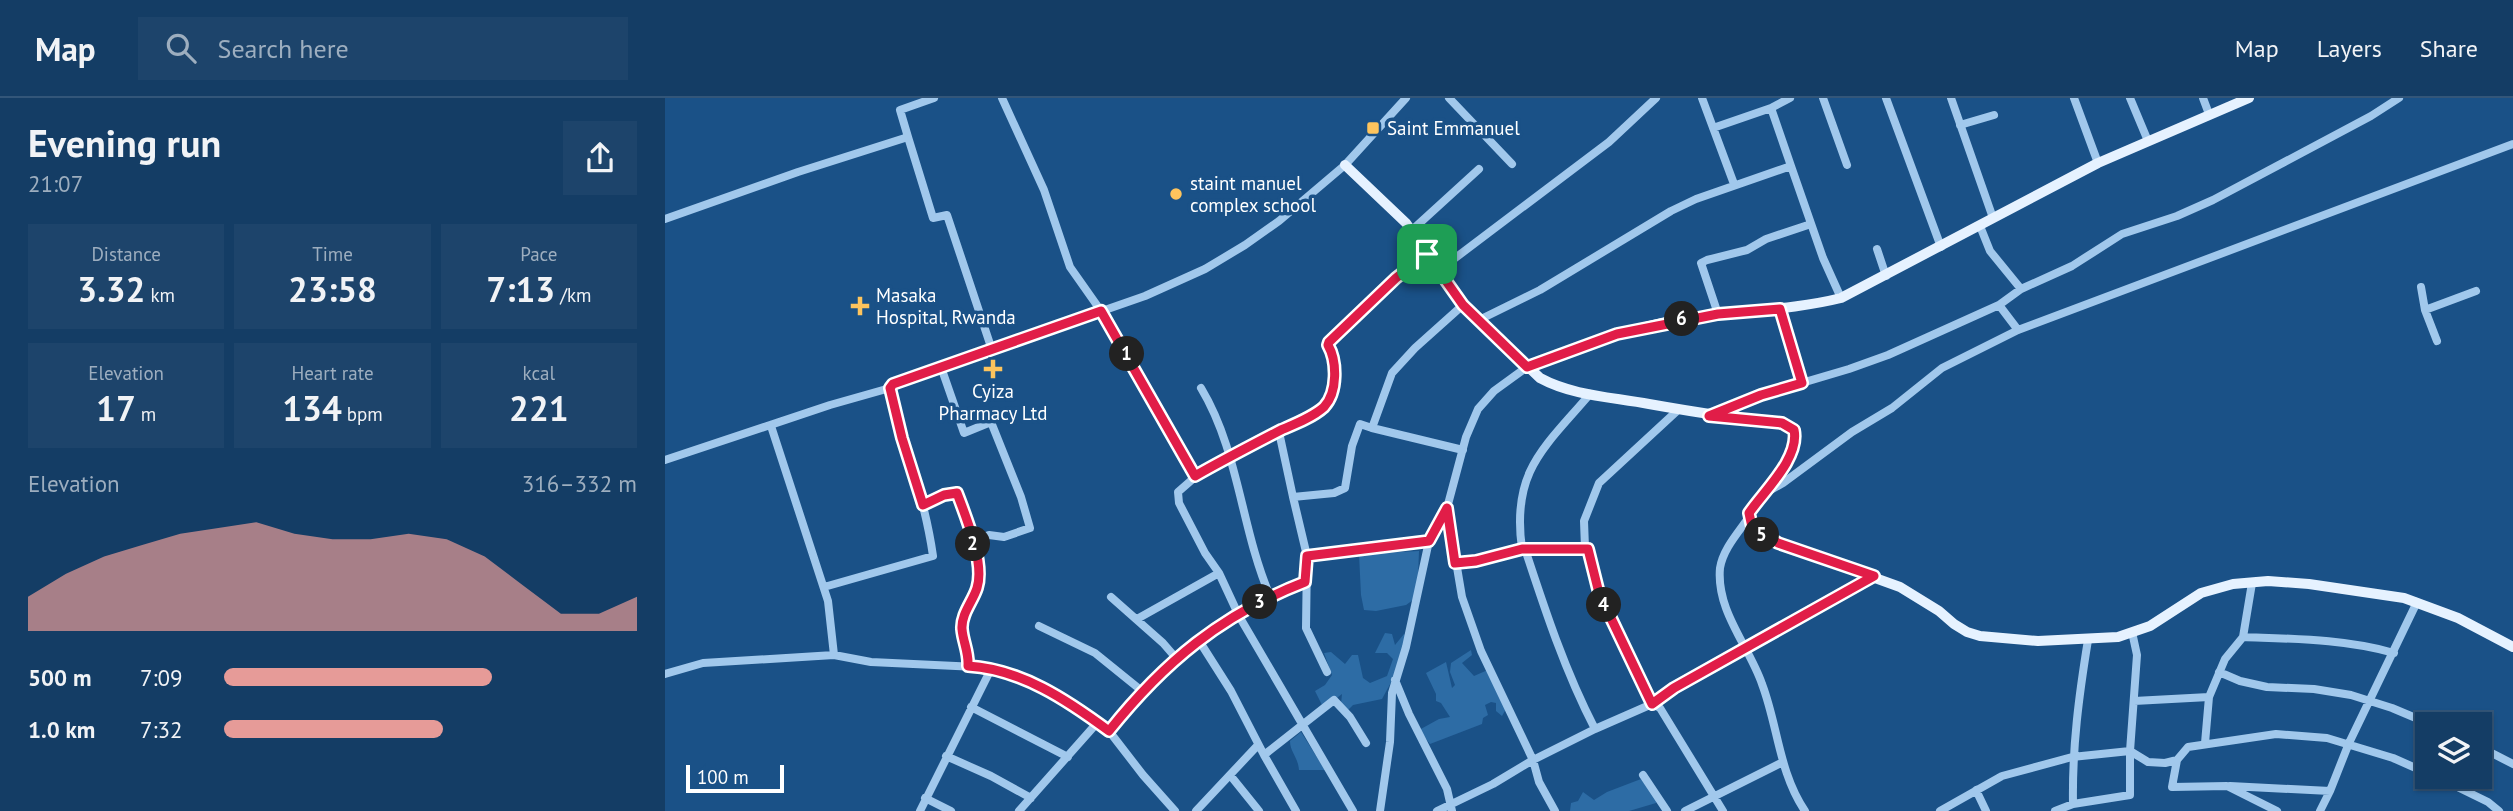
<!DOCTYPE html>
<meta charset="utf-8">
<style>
:root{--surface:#143d65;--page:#1d446b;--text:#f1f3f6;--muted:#9daebf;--line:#335679;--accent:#e69b98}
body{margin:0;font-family:"PT Sans",sans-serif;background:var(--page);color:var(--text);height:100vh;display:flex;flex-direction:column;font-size:26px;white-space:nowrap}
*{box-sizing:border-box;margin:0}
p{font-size:23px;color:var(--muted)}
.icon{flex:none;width:38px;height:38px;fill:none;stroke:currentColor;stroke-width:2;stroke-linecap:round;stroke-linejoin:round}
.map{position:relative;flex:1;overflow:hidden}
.sheet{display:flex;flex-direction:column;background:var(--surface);width:665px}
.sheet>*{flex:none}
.tools{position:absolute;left:1750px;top:614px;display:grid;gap:14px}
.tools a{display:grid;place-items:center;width:77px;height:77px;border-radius:0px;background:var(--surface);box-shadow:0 2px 5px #0004,0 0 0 2px var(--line);font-size:35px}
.scale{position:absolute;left:21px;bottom:18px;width:98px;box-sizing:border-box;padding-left:7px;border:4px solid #fff;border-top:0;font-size:19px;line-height:24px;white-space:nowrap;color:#fff;-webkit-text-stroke:5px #1a5187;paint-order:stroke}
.pin{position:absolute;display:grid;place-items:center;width:60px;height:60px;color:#fff;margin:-30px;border-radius:14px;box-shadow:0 4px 10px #0006}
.km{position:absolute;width:35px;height:35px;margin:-18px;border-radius:50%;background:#222;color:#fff;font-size:19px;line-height:35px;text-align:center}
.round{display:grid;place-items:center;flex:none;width:74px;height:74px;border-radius:0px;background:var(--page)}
.overview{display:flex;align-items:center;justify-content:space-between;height:119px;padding:0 28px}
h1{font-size:38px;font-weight:800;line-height:52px}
.metrics{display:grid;grid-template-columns:repeat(3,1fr);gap:10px;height:119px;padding:7px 28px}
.metrics div{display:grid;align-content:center;border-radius:0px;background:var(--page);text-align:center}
.metrics b{font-size:35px;font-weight:800}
.metrics small{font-size:19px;font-weight:400}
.metrics p{font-size:19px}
.chart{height:196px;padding:14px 28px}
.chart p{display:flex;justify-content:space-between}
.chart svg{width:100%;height:126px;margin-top:7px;fill:var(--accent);opacity:.7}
ul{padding:0 28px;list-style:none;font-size:23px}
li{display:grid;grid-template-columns:112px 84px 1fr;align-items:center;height:52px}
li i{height:18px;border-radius:9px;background:var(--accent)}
header{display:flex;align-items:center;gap:42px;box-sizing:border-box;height:98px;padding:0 35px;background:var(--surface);border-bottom:2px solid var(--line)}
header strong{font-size:33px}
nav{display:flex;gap:38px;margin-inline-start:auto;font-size:24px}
.search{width:490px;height:63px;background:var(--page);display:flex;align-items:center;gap:18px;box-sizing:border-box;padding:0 24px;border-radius:0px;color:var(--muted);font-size:26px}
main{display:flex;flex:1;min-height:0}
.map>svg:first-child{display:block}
.green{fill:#2d6ca5}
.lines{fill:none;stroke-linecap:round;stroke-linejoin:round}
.minor{stroke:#a1c8ec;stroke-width:8}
.major{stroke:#e6f2ff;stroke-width:10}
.route-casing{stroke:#fff;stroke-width:14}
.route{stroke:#e11d48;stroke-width:9}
.poi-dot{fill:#fec45d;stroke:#1a5187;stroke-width:2.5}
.labels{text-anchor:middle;stroke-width:7;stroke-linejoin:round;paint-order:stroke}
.poi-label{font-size:19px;fill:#fff;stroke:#1a5187;text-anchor:start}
</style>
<header>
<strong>Map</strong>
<div class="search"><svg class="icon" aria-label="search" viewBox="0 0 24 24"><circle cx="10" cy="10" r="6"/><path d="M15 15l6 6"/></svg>Search here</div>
<nav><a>Map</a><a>Layers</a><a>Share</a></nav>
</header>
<main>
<section class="sheet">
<div class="overview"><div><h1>Evening run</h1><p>21:07</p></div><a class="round"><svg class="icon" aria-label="share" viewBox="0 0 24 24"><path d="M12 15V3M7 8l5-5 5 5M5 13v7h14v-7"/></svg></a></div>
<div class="metrics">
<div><p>Distance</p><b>3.32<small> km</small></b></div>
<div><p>Time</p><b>23:58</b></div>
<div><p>Pace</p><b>7:13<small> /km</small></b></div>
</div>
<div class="metrics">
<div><p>Elevation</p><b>17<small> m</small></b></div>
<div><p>Heart rate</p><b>134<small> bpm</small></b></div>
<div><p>kcal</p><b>221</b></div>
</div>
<div class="chart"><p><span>Elevation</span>316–332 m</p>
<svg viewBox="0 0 160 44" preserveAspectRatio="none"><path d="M0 44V32L10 24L20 18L30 14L40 10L50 8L60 6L70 10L80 12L90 12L100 10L110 12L120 18L130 28L140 38L150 38L160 32V44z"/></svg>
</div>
<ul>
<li><b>500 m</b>7:09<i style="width:65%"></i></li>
<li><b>1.0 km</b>7:32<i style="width:53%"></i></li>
</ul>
</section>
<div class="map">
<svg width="1848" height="713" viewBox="0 0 1848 713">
<rect width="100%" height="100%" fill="#1a5187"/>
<path class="green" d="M 754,453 L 753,479 L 748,502 L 741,507 L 711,513 L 699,512 L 696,497 L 694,456 Z
M 720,535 L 727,536 L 730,547 L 739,536 L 741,538 L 730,577 L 717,601 L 688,607 L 682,613 L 676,606 L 677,596 L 668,603 L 657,607 L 650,593 L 660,587 L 667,577 L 659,555 L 666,554 L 680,566 L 687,557 L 693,557 L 698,580 L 705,585 L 722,578 L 728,561 L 722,555 L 710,555 Z
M 806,552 L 807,557 L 797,565 L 809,578 L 825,571 L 841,611 L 837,618 L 831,613 L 831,605 L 826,604 L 820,607 L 823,617 L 818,620 L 817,626 L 765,646 L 754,632 L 774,621 L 785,619 L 776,605 L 771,603 L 771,596 L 761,575 L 781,564 L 787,590 L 790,587 L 785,574 L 786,565 Z
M 636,634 L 660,672 L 634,672 C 633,659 625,654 625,643 Z
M 976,681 L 991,701 L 991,705 L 964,713 L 905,713 L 906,705 L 913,703 L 918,694 L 929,702 L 942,694 Z"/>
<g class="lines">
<path class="minor" d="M 337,0 L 379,92 L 405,169 L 436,213 L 529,373 L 529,380 L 513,394 L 514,405 L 540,455 L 554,475 L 574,518 L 688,713
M 784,0 L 847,66
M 1037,0 L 1069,86
M 1158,0 L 1182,67
M 1221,0 L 1276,149
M 1286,0 L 1328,120
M 1409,0 L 1433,65
M 1465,0 L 1483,43
M 1538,0 L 1544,16
M 1106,10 L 1126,68
M 1295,27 L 1329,17
M 1048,30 L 1106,10 L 1125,0
M 243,39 L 268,120 L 282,117 L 327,252
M 0,121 L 133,74 L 243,39 L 235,12 L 269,0
M 1315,128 L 1325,153 L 1356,191
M 746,133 L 814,71
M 1212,151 L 1221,178
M 773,173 L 944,44 L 991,0
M 1756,189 L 1760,212 L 1772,243
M 1334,207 L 1353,232
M 1115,211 L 1137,285
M 1760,212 L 1811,193
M 1053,216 L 1036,165 L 1042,162 L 1082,152 L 1101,141 L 1146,126
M 814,222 L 875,192 L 1006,113 L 1031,101 L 1126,68 L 1158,160 L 1176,200
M 276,269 L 299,335 L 326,324 L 356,399 L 365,430 L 339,439 L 324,437 L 307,443 C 311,460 318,476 311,493 C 306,504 297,516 297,529 C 297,543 304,554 303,568
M 536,290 C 574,353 576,431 605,498
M 1047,317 L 1096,297 L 1184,271 L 1223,257 L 1334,207 L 1356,191 L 1407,168 L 1457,136 L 1512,118 L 1548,102 L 1706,18 L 1734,0
M 106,328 L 163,503 L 169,557
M 707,330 L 798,352
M 614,334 L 628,399
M 0,362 L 165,307 L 225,290 L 228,286 L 480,198 L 540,171 L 580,147 L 614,123 L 680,67 L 741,0
M 530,378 L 626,328 L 661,307 L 665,297 L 670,274 L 670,264 L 663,247 L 664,244 L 731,180 L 762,156
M 1102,394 L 1118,385 L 1187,334 L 1227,310 L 1277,270 L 1353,232 L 1848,46
M 258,407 L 279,397 L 292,395 L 307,443
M 782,410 L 797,499 L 816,553 L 868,662 L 874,684 L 890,713
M 1084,419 C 1073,435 1058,451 1055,470 C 1051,513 1084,548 1097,586 C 1113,628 1114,675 1140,713
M 920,450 L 919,423 L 934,385 L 1013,312
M 857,451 L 923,451 L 934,495 L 987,606 L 995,610 L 1058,713
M 642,458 L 764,443
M 790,465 L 811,463 L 857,451 C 846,373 879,350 925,296
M 159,489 L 268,458 C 260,401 239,346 225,290
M 446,499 L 498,545 L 511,560
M 472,521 L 554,475
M 374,528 L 430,555 L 477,593
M 1578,539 C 1629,541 1680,541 1729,555
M 533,541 L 566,593 L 599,657 L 669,602 L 685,619 L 701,645
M 1423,542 C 1414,597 1407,650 1408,706 L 1465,697 L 1465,653 L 1472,557 L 1467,534
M 662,574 L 641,530 L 642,458 L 628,399 L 669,395 L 680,390 L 687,348 L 695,326 L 707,330 L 727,275 L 750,250 L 798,207
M 1554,574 L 1575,583 L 1602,589 L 1649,591 L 1686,597 L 1727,610 L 1765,626
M 0,576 L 38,565 L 169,557 L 206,564 L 312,569 L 336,573 L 386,594 L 444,633 L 478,677 L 510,713
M 730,582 L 744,616 L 782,691 L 787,713
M 1469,603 L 1544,599
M 306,609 L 403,659
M 930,631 L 987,606 L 1009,590 L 1209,478
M 444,633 C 498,564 557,516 640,484
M 1540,645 L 1544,599 L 1560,561 L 1578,539 L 1587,485
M 1815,649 L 1848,666
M 599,657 L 631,713
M 281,658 L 326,678 L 366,700
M 565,677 L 594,713
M 978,677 L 1002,713
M 1772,679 L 1823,704 L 1834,713
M 1565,688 L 1665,693 L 1684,645 L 1752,504
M 1311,692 L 1321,713
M 260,700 L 286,713
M 255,713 L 326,571
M 354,713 L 432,625
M 531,713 L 593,647
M 715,713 L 725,644 L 727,595 L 741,549 L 764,443 L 782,410 L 801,339 L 813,311 L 829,293 L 862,269
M 772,713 L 828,686 L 868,662 L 930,631 C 900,573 880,512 860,451
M 1020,713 L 1118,664
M 1275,713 L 1337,678 L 1407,659 L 1465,653 L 1483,664 L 1500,665 L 1512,662
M 1390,713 L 1408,706
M 1612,713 L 1562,688 L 1507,689 L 1512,662 L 1523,649 L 1611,636 L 1662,640 L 1728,660 L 1762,675
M 1655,713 L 1665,693"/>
<path class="major" d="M 680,67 L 741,125 L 798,207 L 875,280 C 908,298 948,299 984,306 C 1029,314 1072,321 1117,325 C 1155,340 1097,396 1084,415 L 1087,429 L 1113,445 L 1235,489 L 1274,513 L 1289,526 L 1302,534 L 1315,538 L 1373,543 L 1453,539 L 1485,528 L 1536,495 L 1568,486 L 1603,483 L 1644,486 L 1739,500 L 1793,520 L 1848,549
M 862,269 C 913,250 963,231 1016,221 C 1070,212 1124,213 1176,200 L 1433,65 L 1584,0"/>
</g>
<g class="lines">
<g class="route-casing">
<path id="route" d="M 762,156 L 798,207 L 862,269 L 952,236 L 1053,216 L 1115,211 L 1137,285 L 1096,297 L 1044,318 L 1117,325 L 1129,332 C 1135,360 1099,393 1084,415 L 1087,429 L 1113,445 L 1209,478 L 1009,590 L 987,606 L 934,495 L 923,451 L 857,451 L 811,463 L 790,465 L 782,410 L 764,443 L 642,458 L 640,484 C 557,516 499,564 444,633 C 402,602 356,571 303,568 C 304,554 298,544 297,531 C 296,516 308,503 312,490 C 320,465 301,419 292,395 L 279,397 L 258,407 L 237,340 L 225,290 L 228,286 L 436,213 L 530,378 C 558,362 587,347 616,332 C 630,326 648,319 659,309 C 673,294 672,263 663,247 L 664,244 L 731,180 Z"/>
</g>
<use href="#route" class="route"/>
</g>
<g class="poi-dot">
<rect x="701" y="23" width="14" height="14" rx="3.5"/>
<circle cx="511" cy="96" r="7"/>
<path d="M191.5 197.5h7v7h7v7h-7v7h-7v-7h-7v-7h7z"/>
<path d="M324.5 260.5h7v7h7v7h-7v7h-7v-7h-7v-7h7z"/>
</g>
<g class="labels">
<g class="poi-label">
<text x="722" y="37">Saint Emmanuel</text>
<text x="525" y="92">staint manuel<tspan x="525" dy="22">complex school</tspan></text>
<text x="211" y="204">Masaka<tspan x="211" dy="22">Hospital, Rwanda</tspan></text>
<text x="328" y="300" text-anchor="middle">Cyiza<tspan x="328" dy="22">Pharmacy Ltd</tspan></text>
</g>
</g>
</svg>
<div class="tools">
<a><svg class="icon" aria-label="layers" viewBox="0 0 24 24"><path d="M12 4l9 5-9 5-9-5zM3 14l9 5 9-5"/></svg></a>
</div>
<div class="scale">100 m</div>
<div class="pin" style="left:762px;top:156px;background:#1e9e55"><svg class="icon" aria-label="arrive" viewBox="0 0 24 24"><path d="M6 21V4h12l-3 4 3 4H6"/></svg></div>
<b class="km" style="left:462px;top:256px">1</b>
<b class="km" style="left:308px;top:446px">2</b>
<b class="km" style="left:595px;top:504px">3</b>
<b class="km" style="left:939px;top:507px">4</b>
<b class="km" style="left:1097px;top:437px">5</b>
<b class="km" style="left:1017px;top:221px">6</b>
</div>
</main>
